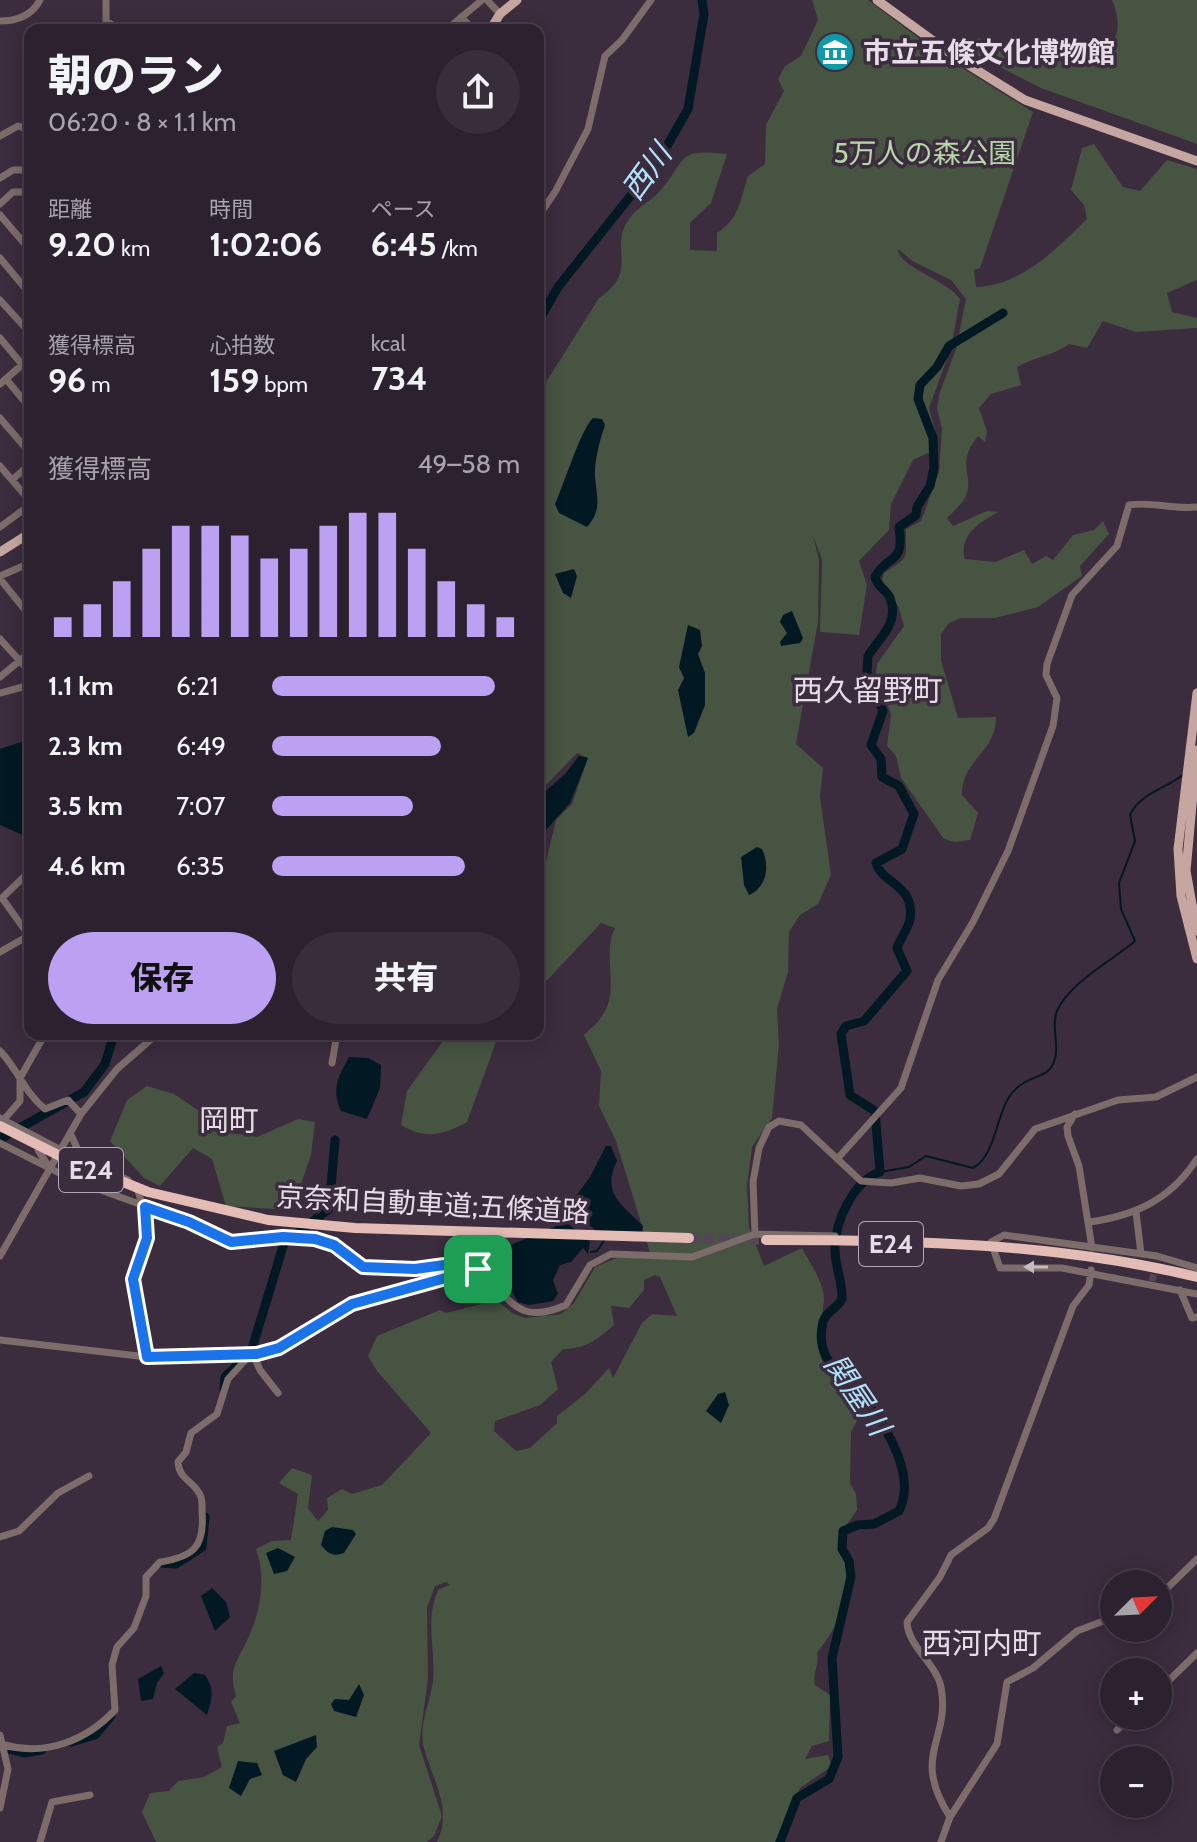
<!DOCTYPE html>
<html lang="ja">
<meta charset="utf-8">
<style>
:root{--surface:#2c212e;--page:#382e3a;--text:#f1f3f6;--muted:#a6a3aa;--line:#483e4a;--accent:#bca0f2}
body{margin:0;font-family:Cabin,"Noto Sans JP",sans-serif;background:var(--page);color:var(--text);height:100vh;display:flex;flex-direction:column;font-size:30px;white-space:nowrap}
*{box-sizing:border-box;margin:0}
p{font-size:26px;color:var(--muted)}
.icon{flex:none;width:44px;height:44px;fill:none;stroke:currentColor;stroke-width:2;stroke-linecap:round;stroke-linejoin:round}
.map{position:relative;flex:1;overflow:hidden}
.panel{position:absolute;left:24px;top:24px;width:520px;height:1016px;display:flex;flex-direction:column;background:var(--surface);border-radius:16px;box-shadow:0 4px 20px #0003,0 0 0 2px var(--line)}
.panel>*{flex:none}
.needle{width:52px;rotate:66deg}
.controls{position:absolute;left:1100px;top:1570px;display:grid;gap:16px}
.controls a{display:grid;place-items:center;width:72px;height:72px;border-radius:50%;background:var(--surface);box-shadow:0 4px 20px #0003,0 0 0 2px var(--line);font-size:40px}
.pin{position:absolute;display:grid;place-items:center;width:68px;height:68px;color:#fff;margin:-34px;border-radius:16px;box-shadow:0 4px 12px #0006}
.round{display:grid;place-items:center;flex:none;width:84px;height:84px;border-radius:42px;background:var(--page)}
.head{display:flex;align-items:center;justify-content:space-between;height:136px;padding:0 24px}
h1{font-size:44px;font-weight:800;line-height:60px}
.figures{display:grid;grid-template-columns:repeat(3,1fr);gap:12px;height:136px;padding:8px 24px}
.figures div{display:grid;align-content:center}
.figures b{font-size:34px;font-weight:800}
.figures small{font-size:22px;font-weight:400}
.figures p{font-size:22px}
.chart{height:224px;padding:16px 24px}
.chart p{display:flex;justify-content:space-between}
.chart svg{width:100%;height:144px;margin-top:8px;stroke:var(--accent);stroke-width:6}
.primary-button{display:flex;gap:16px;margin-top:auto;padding:16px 24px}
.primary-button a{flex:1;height:92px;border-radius:48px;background:var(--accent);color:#111;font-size:32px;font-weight:800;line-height:92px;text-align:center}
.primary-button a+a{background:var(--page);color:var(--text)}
ul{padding:0 24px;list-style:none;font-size:26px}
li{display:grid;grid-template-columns:128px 96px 1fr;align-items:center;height:60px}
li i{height:20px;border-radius:10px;background:var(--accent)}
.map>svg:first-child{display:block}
.green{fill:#475442;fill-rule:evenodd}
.water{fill:#021823}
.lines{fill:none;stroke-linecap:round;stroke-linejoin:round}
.stream{stroke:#021823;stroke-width:2}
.river{stroke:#021823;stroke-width:9}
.minor-tunnel{stroke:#544657;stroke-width:7;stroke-dasharray:7 3.5;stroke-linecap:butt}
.highway-tunnel{stroke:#544657;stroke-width:10;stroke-dasharray:10 5;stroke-linecap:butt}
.minor{stroke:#7c6c6a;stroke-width:7}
.major{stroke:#c6a6a0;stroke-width:9}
.highway{stroke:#e3bcb6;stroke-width:10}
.oneway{fill:#c6bac2}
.route-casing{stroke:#fff;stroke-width:16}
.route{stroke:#1a73e8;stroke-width:10}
.labels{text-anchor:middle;stroke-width:7;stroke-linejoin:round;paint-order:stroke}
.shield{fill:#3b2c3e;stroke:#b2a7b4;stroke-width:2}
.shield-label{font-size:26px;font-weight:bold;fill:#e5dce7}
.poi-label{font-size:28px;font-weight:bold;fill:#e5dce7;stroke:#3b2c3e;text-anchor:start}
.park-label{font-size:28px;fill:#b6d8a8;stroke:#3b2c3e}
.street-label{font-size:28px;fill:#e5dce7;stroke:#3b2c3e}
.water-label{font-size:30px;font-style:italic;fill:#b2e3fc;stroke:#3b2c3e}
.neighbourhood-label{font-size:30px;fill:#e5dce7;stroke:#3b2c3e}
</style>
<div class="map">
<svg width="1197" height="1842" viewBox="0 0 1197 1842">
<rect width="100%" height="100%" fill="#3b2c3e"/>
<path class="green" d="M 812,0 L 868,0 L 940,54 L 1033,112 L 980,268 L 974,270 L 976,287 C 1022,285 1055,250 1087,219 L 1084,205 L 1071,190 L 1082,148 L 1094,144 L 1123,187 L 1140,191 L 1167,160 L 1197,169 L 1197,280 L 1167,293 L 1172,312 L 1197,318 L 1197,328 L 1136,332 L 1103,321 L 1087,348 L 1069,344 C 1053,356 1034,357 1017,367 L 1021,385 L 991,394 L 979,408 L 987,431 L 985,442 L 978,436 C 954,466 976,475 965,498 C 961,505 953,512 947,518 L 953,526 L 987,511 L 998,512 C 979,523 958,536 965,559 L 995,562 L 1024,550 L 1032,564 L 1046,556 L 1053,560 L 1073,535 L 1094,530 L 1103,521 L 1109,534 L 1080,566 L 1082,576 L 1038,607 L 995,618 L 961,618 L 949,623 L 941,634 L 941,660 L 958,718 L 996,717 C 996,754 962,758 962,795 L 978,813 L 970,840 L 955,842 L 944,839 L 901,778 L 896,756 L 887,746 L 891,714 L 876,675 L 877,664 L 904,626 L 899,608 L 882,580 L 884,573 C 912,555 905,559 906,529 L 921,521 L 939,472 L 942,429 L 937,409 L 939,395 L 956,349 L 966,299 L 951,280 L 912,261 L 898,249 C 898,267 946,279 960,299 L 951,348 L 929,408 L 936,434 L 930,452 L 913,460 L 891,504 L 889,530 L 859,561 L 867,585 L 859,635 L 820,632 L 822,560 L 813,535 L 819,560 L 818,622 L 796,744 L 823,768 L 820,797 L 831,875 L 818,904 L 800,915 L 789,932 L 788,972 L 777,1009 L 779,1044 L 772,1118 L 752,1147 L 747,1185 L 749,1227 L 764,1266 L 802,1248 C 809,1262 824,1282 824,1299 C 823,1319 813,1339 822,1360 C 833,1387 863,1400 878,1425 L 877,1432 L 869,1419 L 859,1416 L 851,1432 L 850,1483 L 856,1494 L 857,1510 L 838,1537 C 839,1549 845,1558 847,1569 C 854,1599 834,1631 817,1653 C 820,1665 812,1673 815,1685 L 830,1695 L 829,1741 L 812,1746 L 805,1759 L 828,1755 L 832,1766 L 800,1788 L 775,1842 L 437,1842 C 453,1808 433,1782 424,1748 C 418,1725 430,1704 433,1681 C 436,1651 424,1617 439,1589 L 450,1585 L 446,1582 L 435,1586 L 427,1608 L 428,1678 L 419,1745 L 442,1816 L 434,1836 L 427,1842 L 156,1842 L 142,1812 L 150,1793 L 169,1791 L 178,1781 L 204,1777 L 222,1767 L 217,1747 L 223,1743 L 227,1726 L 240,1723 L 231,1702 L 236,1696 C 227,1667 239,1660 249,1636 C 261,1611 266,1575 256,1549 L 272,1541 L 291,1540 L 298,1494 L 279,1483 L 292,1468 L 312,1475 L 308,1508 L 318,1521 L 328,1510 L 327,1498 L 342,1489 L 352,1494 L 382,1485 L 431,1433 L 377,1371 L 368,1356 L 377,1336 L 440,1310 L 446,1313 L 497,1300 L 512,1313 L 525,1318 L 561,1314 L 574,1303 L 595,1267 L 619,1257 L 652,1259 L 616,1141 L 599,1106 L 601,1071 L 584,1035 C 590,1029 598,1023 602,1016 C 621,990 601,954 615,928 L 601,923 L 538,990 L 538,895 L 556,820 L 572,804 L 588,758 L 577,753 L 538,793 L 538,395 L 599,298 C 639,271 610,250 627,222 C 634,209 650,202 659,192 C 688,159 675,148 727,154 L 711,203 L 690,223 L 690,250 L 717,251 L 717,233 C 740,218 740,200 748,176 L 765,164 L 766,125 L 784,91 L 778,79 L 785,66 L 801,56 L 818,20 ZM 655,1275 L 660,1277 L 677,1316 L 652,1314 L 642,1323 L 613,1378 L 609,1368 L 585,1394 L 557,1416 L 557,1423 L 530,1448 L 516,1451 L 494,1431 L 495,1421 L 540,1405 L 558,1389 L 551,1362 L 563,1349 C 585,1349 597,1340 614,1325 L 611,1306 L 629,1308 L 644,1290 L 644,1280 Z
M 1112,0 L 1197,0 L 1197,144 L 1041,88 L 965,49 L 979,38 C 1018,63 1146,82 1112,0 Z
M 448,1034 L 502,1034 L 496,1042 L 467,1122 C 443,1135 426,1140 401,1125 L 407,1091 Z
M 147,1086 L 174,1094 L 232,1133 L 257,1137 L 298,1119 L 315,1122 L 311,1155 L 292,1210 L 226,1206 L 212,1159 L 193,1148 L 160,1186 L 144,1178 L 110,1141 L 127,1100 Z"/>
<path class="water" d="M 593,418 L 602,419 L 605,425 C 600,440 594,461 595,477 C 597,499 602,510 587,527 L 559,513 L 555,504 C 564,484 581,429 593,418 Z
M 574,569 L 577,576 L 571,598 L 563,593 L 555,574 Z
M 792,611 L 803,638 L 800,643 L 781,646 L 780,642 L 787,633 L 780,622 L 783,615 Z
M 688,625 L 700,630 L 702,646 L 698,654 L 705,673 L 705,705 L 694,733 L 688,737 L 678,690 L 684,678 L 679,667 Z
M 30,739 L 30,838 L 0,825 L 0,749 Z
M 579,756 L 588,758 L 570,803 L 538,839 L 538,798 L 565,774 Z
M 757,847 L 762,849 C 770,866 767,887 749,895 L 744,885 L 741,857 Z
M 349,1057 L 368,1058 L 381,1065 L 380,1088 L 367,1119 L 341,1111 C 331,1090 338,1077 349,1057 Z
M 606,1146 L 611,1146 L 617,1161 C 600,1194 625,1207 643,1226 L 640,1241 L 607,1240 L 568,1207 L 590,1177 Z
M 566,1222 L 590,1242 L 588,1254 L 583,1248 L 571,1262 L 560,1265 L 553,1280 L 558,1294 L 553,1301 L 529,1305 L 518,1302 L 492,1256 L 503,1248 Z
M 725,1392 L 729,1405 L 721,1423 L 706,1411 L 718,1394 Z
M 332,1527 L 353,1530 L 356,1534 L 344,1553 C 332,1557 329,1554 321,1545 L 325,1531 Z
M 278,1548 L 295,1557 L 287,1571 L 274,1574 L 266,1553 Z
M 212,1588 L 226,1602 L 230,1617 L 215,1631 L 201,1596 Z
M 161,1666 L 164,1673 L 157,1683 L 153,1699 L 141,1701 L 138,1679 Z
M 194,1673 L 205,1675 C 215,1690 212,1699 207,1715 L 175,1689 Z
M 359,1684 L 364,1695 L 356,1717 L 334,1711 L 331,1704 L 335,1699 L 349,1700 Z
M 316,1735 L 317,1747 L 306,1759 L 296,1782 L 283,1775 L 274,1751 Z
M 238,1761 L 257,1763 L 262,1775 L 250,1779 L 241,1796 L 229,1788 Z"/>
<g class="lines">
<path class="stream" d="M 880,1172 L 909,1167 L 926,1156 L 973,1168 C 995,1156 996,1117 1009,1097 C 1025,1074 1044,1080 1052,1066 C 1062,1049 1050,1027 1057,1011 C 1070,982 1113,960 1135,941 L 1121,909 L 1119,883 L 1135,841 L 1130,815 C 1140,793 1166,789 1184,774
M 591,1252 L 597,1251 L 605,1239"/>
<path class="river" d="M 538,322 L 558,287 L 659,160 L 688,109 L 704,14 L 702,0
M 0,1139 L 84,1092 L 105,1064 L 114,1034
M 224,1389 L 225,1377 L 251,1352 L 284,1243 L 329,1209 L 335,1140
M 161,1563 L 176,1564 L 202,1547 L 205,1517
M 71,1742 L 95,1735 L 111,1716
M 5,1748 L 24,1753 L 42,1750
M 780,1842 L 797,1798 L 829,1779 L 838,1757 L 832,1658 L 851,1577 L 849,1561 L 842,1549 L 843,1531 L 857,1525 L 874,1524 L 899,1511 C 916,1477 889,1431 868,1404 C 847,1376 813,1364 823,1322 C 826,1311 837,1309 842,1299 C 843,1283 835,1267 835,1250 C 834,1223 854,1180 880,1172 L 875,1111 L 850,1095 L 841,1034 L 846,1026 L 864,1021 L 907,971 L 897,948 C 900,938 908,930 910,919 C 915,884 883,885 876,863 L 902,849 L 914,814 L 899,786 L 882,777 L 881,759 L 871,745 L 883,711 L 867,673 L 868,656 C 879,638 900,623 890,598 C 886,589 877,587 875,577 C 888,553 905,566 899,527 L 916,515 L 917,507 L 930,486 L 934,468 L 933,438 L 918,399 L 920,385 L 937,367 L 949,346 L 1003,313"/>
<path class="minor-tunnel" d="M 1152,1281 L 1157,1260"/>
<path class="highway-tunnel" d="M 689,1238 L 766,1240"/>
<path class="minor" d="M 106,0 L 106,21 L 120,30
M 487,0 L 500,14
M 461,17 L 469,25 L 466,30
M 0,21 C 17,21 32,15 40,0
M 446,30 L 482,0
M 0,136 L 18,126 L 30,130
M 0,178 L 13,170 L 30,170
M 0,204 L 13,192 L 30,192
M 0,215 L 30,250
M 538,217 L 555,192 L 588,129 L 605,56 L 622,40 L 651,0
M 0,258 L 30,294
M 0,300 L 30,333
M 0,338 L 30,374
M 6,379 L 30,408
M 0,384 L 30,358
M 0,418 L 30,453
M 0,466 L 30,501
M 12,480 L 30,464
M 0,527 L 30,505
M 0,576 L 30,563
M 0,579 L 30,616
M 0,639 L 30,672
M 0,677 L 30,652
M 0,693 L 30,685
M 30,871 L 2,898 L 30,937
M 0,952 L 28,936
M 0,1051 C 19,1071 24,1092 45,1109 L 68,1100 L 81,1114
M 332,1063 L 337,1034
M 1075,1114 L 1067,1127 L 1068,1136 L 1079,1166 L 1092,1248
M 0,1118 L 63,1151
M 0,1124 L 20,1101 L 20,1078 L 45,1034
M 71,1135 L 83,1161 L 128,1180
M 0,1143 L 73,1180 L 189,1222 L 231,1242 L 283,1237 L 320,1240 L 370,1268 L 474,1266 C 511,1295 514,1328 566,1305 L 590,1265 L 611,1254 L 692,1257 L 755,1234 L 835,1236
M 40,1143 L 38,1150 L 49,1167
M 838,1158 L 901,1088 L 938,980 L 973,922 L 1008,851 L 1053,726 L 1057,698 L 1046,675 L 1047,664 L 1072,595 L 1117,546 L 1129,505 C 1153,501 1173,510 1197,507
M 137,1188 L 149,1225 L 133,1279 L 147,1357
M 1136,1212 L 1141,1254
M 1090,1222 C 1137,1215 1171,1199 1197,1159
M 755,1234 L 753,1182 L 759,1148 L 769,1127 L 779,1121 L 801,1125 L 861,1181 L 891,1183 L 920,1178 L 961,1186 L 979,1184 L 999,1174 L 1035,1129 L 1118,1100 L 1156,1097 L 1197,1077
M 0,1256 L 81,1114 L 117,1069 L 157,1034
M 1197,1268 L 1157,1256 L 1004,1235 L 991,1242 L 1000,1268 L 1062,1268 L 1197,1294
M 1180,1290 L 1192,1318 L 1197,1317
M 0,1340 L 147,1357 L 257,1354 L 279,1348 L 352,1304 L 478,1269
M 253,1354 L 260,1370 L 278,1393
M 0,1537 L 19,1531 L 58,1493 L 89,1476
M 1158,1597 L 1197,1559
M 1158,1691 L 1197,1653
M 1117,1730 L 1132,1716
M 0,1735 L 8,1769 L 0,1808
M 4,1745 C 46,1756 86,1741 115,1710 L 112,1665 L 117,1647 L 134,1628 L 146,1596 L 146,1577 L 160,1562 C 193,1557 205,1547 202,1512 C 202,1506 203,1498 199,1493 C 192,1480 179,1479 178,1462 L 186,1452 L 191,1433 L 217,1414 L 228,1379 L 250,1355
M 950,1817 C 910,1754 951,1741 941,1687 C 936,1663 908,1647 907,1622 L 940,1577 L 951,1555 L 988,1528 L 994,1519 L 1073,1306 L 1089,1285 L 1091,1270
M 40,1842 L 52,1802 L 90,1795
M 941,1842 L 950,1817 L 997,1744 L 1007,1682 L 1033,1668 L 1077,1631 L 1114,1617"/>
<path class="major" d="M 877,0 L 954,56 L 1025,100 L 1197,161
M 490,30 L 500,14 L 517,0
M 0,552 L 30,533
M 1197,693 L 1178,849 L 1181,896 L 1197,959
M 1197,750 L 1186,871 L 1197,931"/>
<path class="highway" d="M 0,1126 L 64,1158 L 148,1192 L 268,1220 L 355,1228 L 689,1238
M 766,1240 C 909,1240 1058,1243 1197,1277"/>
</g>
<defs><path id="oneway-solid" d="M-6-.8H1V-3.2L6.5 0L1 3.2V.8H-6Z" transform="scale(2)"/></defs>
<use class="oneway" href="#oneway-solid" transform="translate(1036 1267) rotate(180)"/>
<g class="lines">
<g class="route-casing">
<path id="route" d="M 145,1207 L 189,1222 L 231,1242 L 283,1237 L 315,1239 L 334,1245 L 363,1267 L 415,1269 L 452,1264 L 478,1269 L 352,1304 L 279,1348 L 257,1354 L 147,1357 L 133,1279 L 147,1238 Z"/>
</g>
<use href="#route" class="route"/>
</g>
<defs>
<g id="museum-disc" transform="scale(2)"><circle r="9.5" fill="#0f9aa8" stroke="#3b2c3e"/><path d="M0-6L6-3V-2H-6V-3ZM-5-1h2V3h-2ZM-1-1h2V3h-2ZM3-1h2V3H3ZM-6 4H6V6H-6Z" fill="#fff"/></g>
</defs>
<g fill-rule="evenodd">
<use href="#museum-disc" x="835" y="52"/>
</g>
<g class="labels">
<g class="shield">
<rect x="59" y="1148" width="64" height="44" rx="6"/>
<rect x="859" y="1222" width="64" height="44" rx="6"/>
</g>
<g class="shield-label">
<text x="91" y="1179">E24</text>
<text x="891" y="1253">E24</text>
</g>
<g class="poi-label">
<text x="863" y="62">市立五條文化博物館</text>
</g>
<g class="park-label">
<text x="925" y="163">5万人の森公園</text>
</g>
<g class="street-label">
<text transform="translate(433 1204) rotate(3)" y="10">京奈和自動車道;五條道路</text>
</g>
<g class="water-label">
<text transform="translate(647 172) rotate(-54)" y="10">西川</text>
<text transform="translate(857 1395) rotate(56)" y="10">関屋川</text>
</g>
<g class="neighbourhood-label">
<text x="868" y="701">西久留野町</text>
<text x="229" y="1131">岡町</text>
<text x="982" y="1654">西河内町</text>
</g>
</g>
</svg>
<div class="controls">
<a><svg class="needle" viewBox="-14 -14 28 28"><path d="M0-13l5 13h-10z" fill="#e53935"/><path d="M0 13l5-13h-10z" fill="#a6a3aa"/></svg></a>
<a>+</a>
<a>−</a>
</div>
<div class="pin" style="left:478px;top:1269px;background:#1e9e55"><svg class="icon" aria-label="arrive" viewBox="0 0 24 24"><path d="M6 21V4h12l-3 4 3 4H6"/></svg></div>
<section class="panel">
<div class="head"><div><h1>朝のラン</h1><p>06:20 · 8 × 1.1 km</p></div><a class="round"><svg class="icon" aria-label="share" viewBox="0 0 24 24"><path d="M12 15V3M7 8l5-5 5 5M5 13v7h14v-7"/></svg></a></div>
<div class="figures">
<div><p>距離</p><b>9.20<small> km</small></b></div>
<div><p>時間</p><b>1:02:06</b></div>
<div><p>ペース</p><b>6:45<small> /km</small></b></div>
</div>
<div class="figures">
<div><p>獲得標高</p><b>96<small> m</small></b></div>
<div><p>心拍数</p><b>159<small> bpm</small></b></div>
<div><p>kcal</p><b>734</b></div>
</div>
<div class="chart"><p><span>獲得標高</span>49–58 m</p>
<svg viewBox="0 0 160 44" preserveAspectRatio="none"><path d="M5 44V38M15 44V34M25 44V27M35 44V17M45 44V10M55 44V10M65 44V13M75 44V20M85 44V17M95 44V10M105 44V6M115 44V6M125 44V17M135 44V27M145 44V34M155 44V38"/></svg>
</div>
<ul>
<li><b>1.1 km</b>6:21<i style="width:90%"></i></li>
<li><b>2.3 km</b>6:49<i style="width:68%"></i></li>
<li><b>3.5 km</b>7:07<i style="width:57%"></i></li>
<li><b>4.6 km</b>6:35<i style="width:78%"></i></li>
</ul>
<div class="primary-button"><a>保存</a><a>共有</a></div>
</section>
</div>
